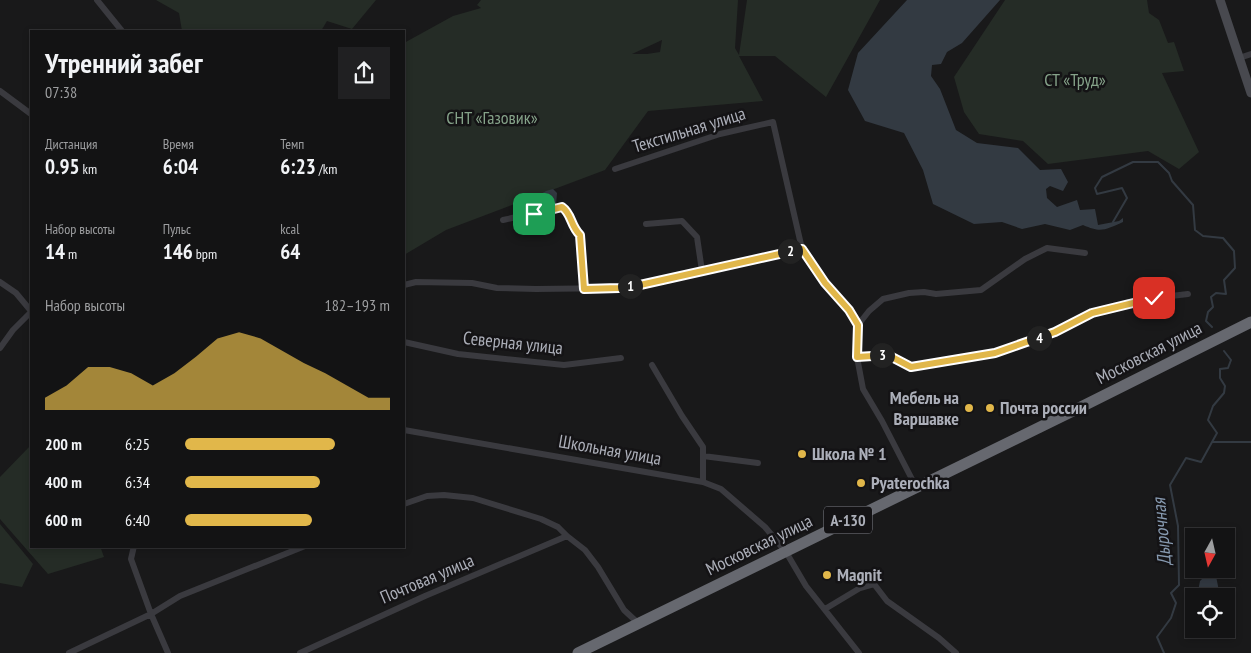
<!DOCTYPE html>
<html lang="ru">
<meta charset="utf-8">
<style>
:root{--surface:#131314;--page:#202022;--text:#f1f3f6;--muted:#9d9ea0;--line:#323234;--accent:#e1b74a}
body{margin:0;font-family:"PT Sans Narrow",sans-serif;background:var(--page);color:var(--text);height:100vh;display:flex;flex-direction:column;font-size:19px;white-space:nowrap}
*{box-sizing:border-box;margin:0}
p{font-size:16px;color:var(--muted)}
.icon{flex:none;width:28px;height:28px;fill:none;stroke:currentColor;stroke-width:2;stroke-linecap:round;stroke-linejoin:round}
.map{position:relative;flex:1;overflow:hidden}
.side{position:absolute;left:30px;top:30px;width:375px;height:518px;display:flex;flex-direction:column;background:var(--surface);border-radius:0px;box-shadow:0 2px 8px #0003,0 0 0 1px var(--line)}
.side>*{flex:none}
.needle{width:32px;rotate:188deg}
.tools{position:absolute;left:1185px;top:528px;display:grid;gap:10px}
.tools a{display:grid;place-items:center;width:50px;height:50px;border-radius:0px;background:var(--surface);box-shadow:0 2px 8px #0003,0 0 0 1px var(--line);font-size:25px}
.pin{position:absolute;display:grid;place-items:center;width:42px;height:42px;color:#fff;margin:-21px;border-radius:10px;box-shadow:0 2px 8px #0006}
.km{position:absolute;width:25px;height:25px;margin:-12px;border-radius:50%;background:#222;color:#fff;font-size:14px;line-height:25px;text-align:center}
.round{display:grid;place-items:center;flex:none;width:52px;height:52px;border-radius:0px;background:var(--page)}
.summary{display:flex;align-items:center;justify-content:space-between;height:85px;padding:0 15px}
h1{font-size:28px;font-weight:700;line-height:38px}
.metrics{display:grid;grid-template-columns:repeat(3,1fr);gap:8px;height:85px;padding:5px 15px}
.metrics div{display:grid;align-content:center}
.metrics b{font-size:21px;font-weight:700}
.metrics small{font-size:14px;font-weight:400}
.metrics p{font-size:14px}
.chart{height:140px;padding:10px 15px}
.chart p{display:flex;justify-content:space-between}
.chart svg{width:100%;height:90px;margin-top:5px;fill:var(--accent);opacity:.7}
ul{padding:0 15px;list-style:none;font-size:16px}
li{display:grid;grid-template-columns:80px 60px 1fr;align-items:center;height:38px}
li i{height:12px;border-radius:6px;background:var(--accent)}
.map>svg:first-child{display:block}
.green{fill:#252c26;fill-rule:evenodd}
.water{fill:#333a42}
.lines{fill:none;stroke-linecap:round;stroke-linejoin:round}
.stream{stroke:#333a42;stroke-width:2}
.street{stroke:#3a3a3f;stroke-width:6}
.secondary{stroke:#48494f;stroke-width:9}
.highway{stroke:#66686f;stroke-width:11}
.route-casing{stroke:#fff;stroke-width:10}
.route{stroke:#e1b74a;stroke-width:6}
.poi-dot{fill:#e1b74a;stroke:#141315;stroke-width:2}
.labels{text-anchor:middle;stroke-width:5;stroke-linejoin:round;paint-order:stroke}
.shield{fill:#141315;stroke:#7e8088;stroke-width:1}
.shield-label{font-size:16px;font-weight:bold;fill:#acafb9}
.park-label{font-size:18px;fill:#85a289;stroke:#141315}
.street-label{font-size:18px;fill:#acafb9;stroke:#141315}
.poi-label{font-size:18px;font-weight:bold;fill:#acafb9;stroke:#141315;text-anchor:start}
.water-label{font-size:19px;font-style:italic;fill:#879ab0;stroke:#141315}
</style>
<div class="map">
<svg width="1251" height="653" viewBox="0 0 1251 653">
<rect width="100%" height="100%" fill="#19191a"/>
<path class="green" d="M 156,0 L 376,0 L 352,29 L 327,21 L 321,31 L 182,31 L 179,13 Z
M 481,0 L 738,0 L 735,48 L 739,55 L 747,0 L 880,0 L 826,97 L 775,56 L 739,56 L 763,101 L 648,111 L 605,170 L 446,230 L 404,255 L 404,43 L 453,16 L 481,8 L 477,5 ZM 662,40 L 660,52 L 647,54 L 632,54 Z
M 1005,0 L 1147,0 L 1149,13 L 1159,20 L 1168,43 L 1174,42 L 1184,71 L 1162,73 L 1199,152 L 1179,169 L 1148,151 L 1048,164 L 1023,141 L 979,134 L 964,112 L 954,77 Z
M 31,445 L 31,546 L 100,546 L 104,557 L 48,574 L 0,519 L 0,477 Z
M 0,524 L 33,564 L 22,587 L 0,583 Z"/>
<path class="water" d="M 907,0 L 1000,0 L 962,43 L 947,52 L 941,64 L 932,65 L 931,76 L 940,89 L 956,130 L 977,143 L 1018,148 L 1040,170 L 1061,169 L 1068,182 L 1063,191 L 1050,186 L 1046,189 L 1047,198 L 1057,207 L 1077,200 L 1080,210 L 1095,209 L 1098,225 L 1119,221 L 1123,218 L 1123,222 C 1105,230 1101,233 1083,225 L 1070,230 L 1045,224 L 1022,229 L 1002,222 L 974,224 L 933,204 L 923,170 L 904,133 L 865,121 L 848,90 L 858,53 Z
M 553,189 L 557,193 L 556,205 L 541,205 L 537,210 L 529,205 L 528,201 L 546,191 Z
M 1206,575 L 1216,576 L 1220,596 L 1197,596 L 1200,581 Z"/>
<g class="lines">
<path class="stream" d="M 1113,222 L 1127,198 L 1122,188 L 1097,194 L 1095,188 L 1102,177 L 1133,162 L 1158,162 L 1169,173 L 1172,181 L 1193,205 L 1195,230 L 1203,236 L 1223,238 L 1234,251 L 1235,268 L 1224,280 L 1226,294 L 1216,293 L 1211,297 L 1213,307 L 1208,312 L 1206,321 L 1212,327
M 1213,442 L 1251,442
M 1164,653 L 1157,637 L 1171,618 L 1176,603 L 1171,593 L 1179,585 L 1178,526 L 1170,485 L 1186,458 L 1201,462 L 1217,433 L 1208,420 L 1213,406 L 1224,393 L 1225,386 L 1220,378 L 1220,369 L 1228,368 L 1231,360 L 1224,351"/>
<path class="street" d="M 97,0 L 122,31
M 1239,58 L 1251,54
M 0,91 L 31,114
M 615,169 L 720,134 L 773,122 L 802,249 L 825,283 L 849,310 L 858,325 L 857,357 L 863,389 L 882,421 L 916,487
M 503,220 L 562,207 L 568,211 L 573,228 L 580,235 L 584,289
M 646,224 L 682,221 L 697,237 L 702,271
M 0,282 L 16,293 L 31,311
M 404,285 L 416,282 L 472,283 L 497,288 L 536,289 L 619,288 L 678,277 L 802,249
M 858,325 L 869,311 L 883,299 L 909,293 L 924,292 L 936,294 L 981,290 L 1025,259 L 1047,248 L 1085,253
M 404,342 L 458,354 L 564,365 L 621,358
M 0,348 L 13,330 L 31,312
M 857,357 L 888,355 L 911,367 L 995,353 L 1055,332 L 1092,313 L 1154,298 L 1188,294
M 652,365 L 682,416 L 703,447 L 703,482
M 404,430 L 703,482 L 721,489 L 765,527 L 786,552 L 806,586 L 859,653
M 703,456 L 758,463
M 404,504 L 427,496 L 444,495 L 473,498 L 541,519 L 558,527 L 567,536 L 585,550 L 598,567 L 624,610 L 638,623
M 134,546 L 131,559 L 151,614 L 168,653
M 825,609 L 860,588 L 874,584 L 887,601 L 939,638 L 956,653
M 69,653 L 151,614 L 180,596 L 305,546
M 300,653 L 425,596 L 567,536"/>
<path class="secondary" d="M 1220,0 L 1251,93"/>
<path class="highway" d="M 578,653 L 1083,406 L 1251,322"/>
</g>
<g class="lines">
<g class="route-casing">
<path id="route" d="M 534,214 L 562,207 C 572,214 570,225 580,235 L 584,289 L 619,288 L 640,285 L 802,249 L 825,283 L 849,310 L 858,325 L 857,357 L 888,355 L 911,367 L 995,353 L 1055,332 L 1092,313 L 1154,298"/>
</g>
<use href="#route" class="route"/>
</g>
<g class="poi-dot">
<circle cx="969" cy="408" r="5"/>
<circle cx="990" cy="408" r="5"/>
<circle cx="802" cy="454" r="5"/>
<circle cx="861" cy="483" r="5"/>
<circle cx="827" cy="575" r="5"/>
</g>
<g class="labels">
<rect class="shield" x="824" y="506.5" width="48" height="27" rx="4"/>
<g class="shield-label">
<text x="848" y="526">А-130</text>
</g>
<g class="park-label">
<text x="1075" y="86">СТ «Труд»</text>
<text x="492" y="124">СНТ «Газовик»</text>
</g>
<g class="street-label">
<text transform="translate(689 130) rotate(-17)" y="6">Текстильная улица</text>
<text transform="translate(513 343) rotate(6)" y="6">Северная улица</text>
<text transform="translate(1149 353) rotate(-27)" y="6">Московская улица</text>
<text transform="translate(610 450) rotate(10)" y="6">Школьная улица</text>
<text transform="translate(759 545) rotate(-26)" y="6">Московская улица</text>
<text transform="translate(427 579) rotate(-23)" y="6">Почтовая улица</text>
</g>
<g class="poi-label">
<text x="959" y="404" text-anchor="end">Мебель на<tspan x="959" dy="21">Варшавке</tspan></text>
<text x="1000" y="414">Почта россии</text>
<text x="812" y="460">Школа № 1</text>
<text x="871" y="489">Pyaterochka</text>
<text x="837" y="581">Magnit</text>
</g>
<g class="water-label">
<text transform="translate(1161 532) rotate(-95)" y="7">Дырочная</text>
</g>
</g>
</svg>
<div class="tools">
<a><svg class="needle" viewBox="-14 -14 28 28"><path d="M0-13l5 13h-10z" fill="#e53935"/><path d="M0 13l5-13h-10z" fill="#9d9ea0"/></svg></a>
<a><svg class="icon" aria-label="locate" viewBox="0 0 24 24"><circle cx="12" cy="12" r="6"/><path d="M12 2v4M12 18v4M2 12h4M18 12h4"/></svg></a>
</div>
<div class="pin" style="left:534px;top:214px;background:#1e9e55"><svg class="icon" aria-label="arrive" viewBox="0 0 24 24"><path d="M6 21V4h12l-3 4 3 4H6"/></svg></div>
<div class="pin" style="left:1154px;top:298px;background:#d93025"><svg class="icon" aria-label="check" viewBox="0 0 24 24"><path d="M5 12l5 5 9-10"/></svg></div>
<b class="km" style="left:630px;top:286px">1</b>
<b class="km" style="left:790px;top:251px">2</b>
<b class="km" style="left:882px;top:355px">3</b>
<b class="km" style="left:1039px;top:338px">4</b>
<section class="side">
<div class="summary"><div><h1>Утренний забег</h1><p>07:38</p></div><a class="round"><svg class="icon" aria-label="share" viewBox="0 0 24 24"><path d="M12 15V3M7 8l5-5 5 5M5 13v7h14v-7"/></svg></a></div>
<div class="metrics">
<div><p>Дистанция</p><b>0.95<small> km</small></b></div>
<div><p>Время</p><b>6:04</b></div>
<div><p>Темп</p><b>6:23<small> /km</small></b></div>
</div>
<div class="metrics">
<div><p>Набор высоты</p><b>14<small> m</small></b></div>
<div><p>Пульс</p><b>146<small> bpm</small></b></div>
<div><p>kcal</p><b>64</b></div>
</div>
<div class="chart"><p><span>Набор высоты</span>182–193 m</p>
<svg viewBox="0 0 160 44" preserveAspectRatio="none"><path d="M0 44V38L10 32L20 23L30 23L40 26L50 32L60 26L70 18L80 9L90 6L100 9L110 15L120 21L130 26L140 32L150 38L160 38V44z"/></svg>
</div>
<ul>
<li><b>200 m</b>6:25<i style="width:73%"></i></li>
<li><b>400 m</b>6:34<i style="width:66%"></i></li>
<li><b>600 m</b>6:40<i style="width:62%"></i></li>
</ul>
</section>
</div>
